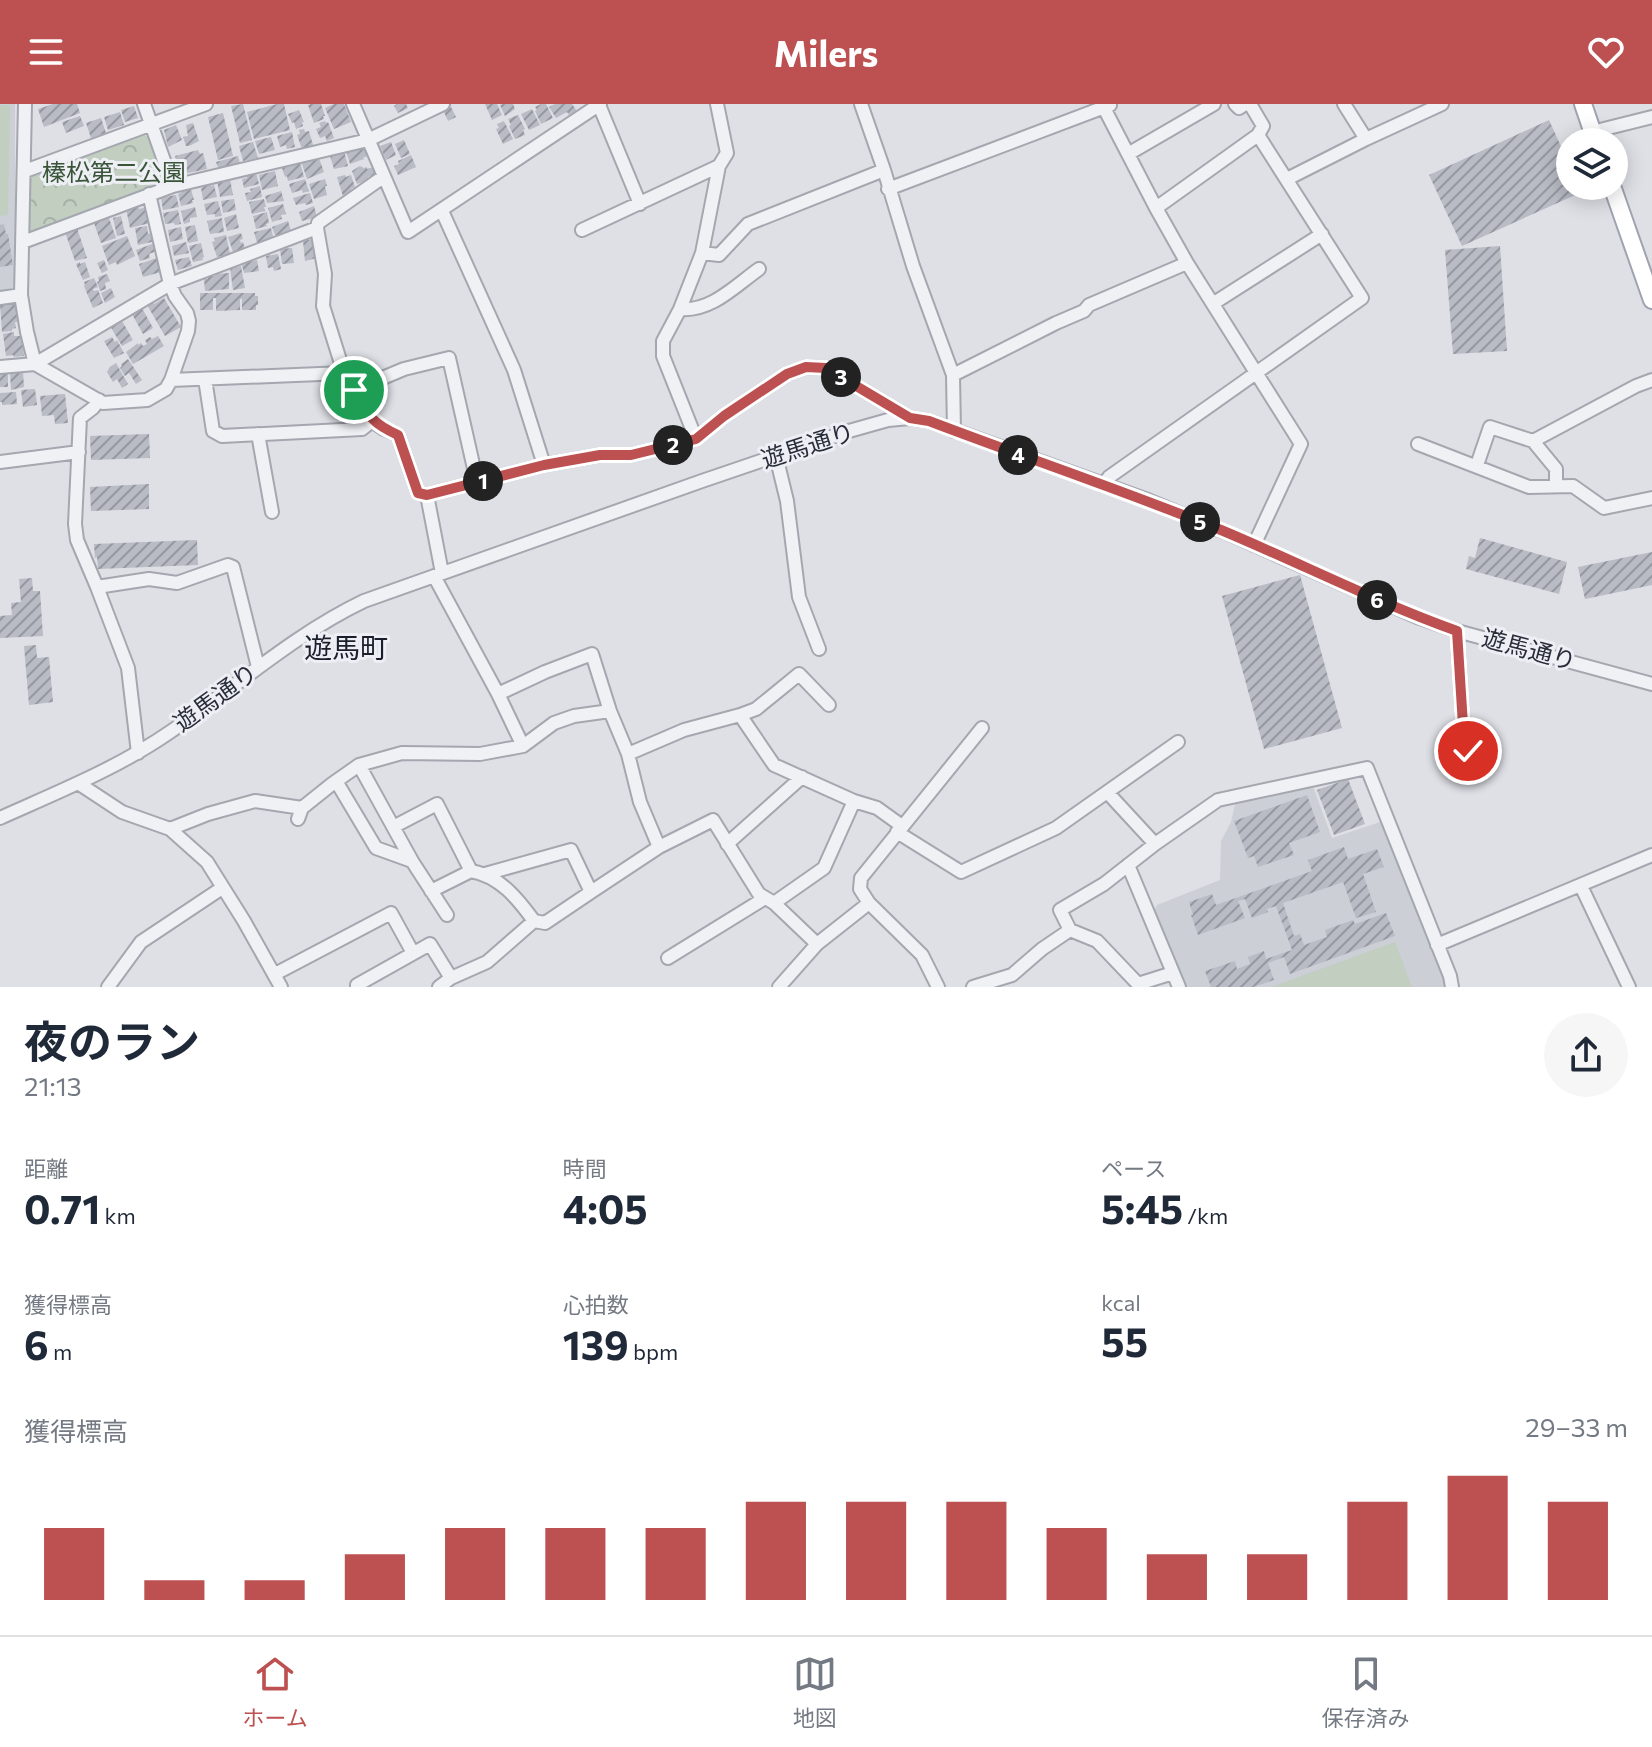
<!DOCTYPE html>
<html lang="ja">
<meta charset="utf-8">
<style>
:root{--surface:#fff;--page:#f6f6f7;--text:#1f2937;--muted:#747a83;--line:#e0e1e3;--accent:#bd5151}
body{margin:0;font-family:Commissioner,"Noto Sans JP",sans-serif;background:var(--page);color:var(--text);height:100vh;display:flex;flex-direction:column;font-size:30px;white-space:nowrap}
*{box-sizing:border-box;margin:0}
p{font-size:26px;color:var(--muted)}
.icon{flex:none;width:44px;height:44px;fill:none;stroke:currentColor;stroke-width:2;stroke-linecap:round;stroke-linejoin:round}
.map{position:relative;height:883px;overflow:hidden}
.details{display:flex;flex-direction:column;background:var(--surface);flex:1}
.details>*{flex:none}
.tools{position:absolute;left:1556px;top:24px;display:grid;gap:16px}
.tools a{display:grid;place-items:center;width:72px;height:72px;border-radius:50%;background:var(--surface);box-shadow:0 4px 20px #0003;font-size:40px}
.pin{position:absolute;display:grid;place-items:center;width:68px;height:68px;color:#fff;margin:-34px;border:4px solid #fff;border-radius:50%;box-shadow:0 2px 8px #0007}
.km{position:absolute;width:40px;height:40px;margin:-20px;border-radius:50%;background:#222;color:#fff;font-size:22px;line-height:40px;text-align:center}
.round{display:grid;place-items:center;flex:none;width:84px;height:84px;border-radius:42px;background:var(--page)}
.headline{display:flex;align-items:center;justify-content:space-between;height:136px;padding:0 24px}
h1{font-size:44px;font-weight:700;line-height:60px}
.metrics{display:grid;grid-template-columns:repeat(3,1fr);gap:12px;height:136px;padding:8px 24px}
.metrics div{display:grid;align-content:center}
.metrics b{font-size:40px;font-weight:700}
.metrics small{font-size:22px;font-weight:400}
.metrics p{font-size:22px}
.chart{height:224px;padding:16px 24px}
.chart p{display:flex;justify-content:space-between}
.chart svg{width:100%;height:144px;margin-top:8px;stroke:var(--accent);stroke-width:6}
header{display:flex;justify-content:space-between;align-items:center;height:104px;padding:0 24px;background:var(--accent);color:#fff;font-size:36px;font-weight:700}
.dock{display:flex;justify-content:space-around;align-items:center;height:112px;border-top:2px solid var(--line);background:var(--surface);font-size:22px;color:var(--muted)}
.dock a{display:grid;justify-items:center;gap:4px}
.dock .on{color:var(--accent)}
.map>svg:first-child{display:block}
.built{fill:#cccfd6}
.park{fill:url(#park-crowns)}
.garden{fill:#c1cec0}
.building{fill:url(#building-hatch)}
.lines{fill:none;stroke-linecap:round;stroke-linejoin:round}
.minor-casing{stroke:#a4a7af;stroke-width:16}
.major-casing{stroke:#9fa3b0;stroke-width:20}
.minor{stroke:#f0f1f4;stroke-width:12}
.major{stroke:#fff;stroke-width:16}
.route-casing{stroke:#fff;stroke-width:16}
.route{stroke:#bd5151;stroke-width:10}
.labels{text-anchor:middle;stroke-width:6;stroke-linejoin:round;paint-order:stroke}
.park-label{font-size:24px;fill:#395438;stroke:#edeff4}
.street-label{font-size:24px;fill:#292d3a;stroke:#edeff4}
.quarter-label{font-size:28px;fill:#1b1e2b;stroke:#edeff4}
</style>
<header><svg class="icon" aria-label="menu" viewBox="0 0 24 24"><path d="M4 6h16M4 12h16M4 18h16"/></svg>Milers<svg class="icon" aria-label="heart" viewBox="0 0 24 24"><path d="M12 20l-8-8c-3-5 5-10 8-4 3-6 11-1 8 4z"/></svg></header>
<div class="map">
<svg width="1652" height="883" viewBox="0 0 1652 883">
<defs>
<pattern id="park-crowns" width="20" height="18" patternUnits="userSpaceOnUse" patternTransform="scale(2)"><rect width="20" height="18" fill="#c1cec0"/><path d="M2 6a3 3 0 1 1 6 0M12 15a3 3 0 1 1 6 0" fill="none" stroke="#a6b1a6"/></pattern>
<pattern id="building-hatch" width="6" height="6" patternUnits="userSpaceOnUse" patternTransform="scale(2)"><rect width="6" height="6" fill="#b9bbc5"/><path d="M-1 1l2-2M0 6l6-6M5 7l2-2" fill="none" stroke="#9698a1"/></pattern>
</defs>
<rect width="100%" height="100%" fill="#dee0e6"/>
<path class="built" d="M 0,0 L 15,0 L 15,172 L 13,186 L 0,187 Z
M 1312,680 L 1332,734 L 1383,717 L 1448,883 L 1185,883 L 1154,807 L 1157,801 L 1220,776 L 1221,737 L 1231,718 L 1236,696 Z"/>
<path class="park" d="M 142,30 L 149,33 L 164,75 L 161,81 L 31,127 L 28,125 L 29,71 Z"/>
<path class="garden" d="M 0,1 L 10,1 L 8,111 L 0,112 Z
M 1395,838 L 1412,883 L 1271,883 Z"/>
<path class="building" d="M 53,0 L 77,0 L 80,9 L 44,23 L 38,5 Z
M 243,0 L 252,36 L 240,39 L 231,2 Z
M 277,0 L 284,0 L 290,26 L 254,35 L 247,8 Z
M 311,0 L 321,0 L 325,12 L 323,12 L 324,15 L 314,19 L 308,1 Z
M 334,0 L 344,0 L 351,18 L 334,25 L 325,4 Z
M 397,0 L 406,0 L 408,4 L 398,9 L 394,2 Z
M 485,0 L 497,0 L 502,11 L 492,16 Z
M 503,0 L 513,0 L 515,5 L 505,12 L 500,1 Z
M 541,0 L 546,0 L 553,14 L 541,20 L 535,7 L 537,6 L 535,3 Z
M 555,0 L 572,0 L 577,7 L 569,11 L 567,8 L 556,14 L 549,3 Z
M 134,2 L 138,14 L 125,18 L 121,6 Z
M 451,3 L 456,13 L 448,17 L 443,6 Z
M 532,5 L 540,21 L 529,26 L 521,10 Z
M 299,6 L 304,18 L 302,18 L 303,22 L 296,25 L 294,18 L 292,19 L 288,10 Z
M 120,8 L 124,21 L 108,26 L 104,13 Z
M 223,9 L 233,52 L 218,56 L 208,13 Z
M 518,11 L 525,25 L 523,26 L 525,31 L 515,35 L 509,22 L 511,21 L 508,15 Z
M 80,12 L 84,22 L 66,29 L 62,18 Z
M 101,14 L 106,29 L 91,34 L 86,19 Z
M 1549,16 L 1570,62 L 1570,82 L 1579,82 L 1582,88 L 1462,142 L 1429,71 Z
M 325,17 L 326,19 L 328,18 L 334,34 L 327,37 L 325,32 L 320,34 L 316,25 L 321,23 L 319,19 Z
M 504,17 L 513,35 L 503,40 L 496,25 L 499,24 L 497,20 Z
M 193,19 L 199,37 L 189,42 L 186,42 L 183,33 L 188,32 L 186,21 Z
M 176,21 L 182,36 L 168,43 L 164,26 Z
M 304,25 L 305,28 L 309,27 L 313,41 L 302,45 L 297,31 L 300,30 L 299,26 Z
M 292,28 L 295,43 L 287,45 L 286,41 L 280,43 L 277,32 Z
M 271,33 L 275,46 L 259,50 L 255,37 Z
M 404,36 L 410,50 L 401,54 L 395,40 Z
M 253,38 L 258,54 L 243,57 L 239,42 Z
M 391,38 L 396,51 L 386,56 L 380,42 Z
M 359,42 L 360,45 L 364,44 L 367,52 L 363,54 L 364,55 L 350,60 L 346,47 Z
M 198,46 L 200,50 L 203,49 L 207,65 L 178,71 L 177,66 L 179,66 L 175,52 Z
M 344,47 L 348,62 L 334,65 L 330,52 Z
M 411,51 L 416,63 L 398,71 L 394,62 L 399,60 L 398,57 Z
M 238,52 L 240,60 L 219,66 L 216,58 Z
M 311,54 L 312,56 L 319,54 L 324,68 L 307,75 L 301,57 Z
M 300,58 L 304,73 L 288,77 L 287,72 L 285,73 L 282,64 Z
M 360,62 L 364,64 L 367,63 L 367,65 L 374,63 L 376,71 L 368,73 L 369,76 L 357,80 L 352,67 Z
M 275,67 L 278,82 L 262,86 L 259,71 Z
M 256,69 L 259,80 L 244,84 L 242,75 L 247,74 L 247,71 Z
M 345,71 L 346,73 L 351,71 L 355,83 L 351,85 L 352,89 L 343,92 L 337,73 Z
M 230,75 L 233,91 L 220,93 L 217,77 Z
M 305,75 L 309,87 L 303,89 L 302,86 L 292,89 L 289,80 Z
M 325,75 L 327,82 L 325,82 L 327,91 L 314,95 L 309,80 Z
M 211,80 L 211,82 L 214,81 L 217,93 L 203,96 L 201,84 L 203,84 L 203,82 Z
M 260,82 L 262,93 L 247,97 L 245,89 L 251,88 L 250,85 Z
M 191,85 L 194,96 L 192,96 L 193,99 L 181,102 L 178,90 L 181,89 L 180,87 Z
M 281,87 L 284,97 L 267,99 L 265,92 Z
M 310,89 L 313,99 L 306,101 L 305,99 L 296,101 L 293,94 Z
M 176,91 L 179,103 L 163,106 L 161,94 Z
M 234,95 L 236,106 L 223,109 L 221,97 Z
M 264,95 L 266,103 L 264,103 L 265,107 L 252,110 L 249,98 Z
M 218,97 L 222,112 L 215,113 L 215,110 L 207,111 L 204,100 Z
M 283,100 L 286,110 L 281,111 L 282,115 L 272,118 L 268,104 Z
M 138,102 L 139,105 L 147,103 L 150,119 L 130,124 L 126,105 Z
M 314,102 L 317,113 L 302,117 L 299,108 Z
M 195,103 L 197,113 L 190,114 L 190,118 L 184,120 L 181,107 Z
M 178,106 L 181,120 L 175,121 L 174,119 L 165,120 L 163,109 Z
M 267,108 L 269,119 L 266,120 L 267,122 L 256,125 L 253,112 Z
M 236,110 L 239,124 L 227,127 L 224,114 Z
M 121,112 L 125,130 L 117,132 L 113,114 Z
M 109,114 L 116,134 L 101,139 L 94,119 Z
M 222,114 L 224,128 L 210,130 L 207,117 Z
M 288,117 L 291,127 L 289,128 L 290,130 L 278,133 L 277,131 L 275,131 L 272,123 Z
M 4,120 L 6,130 L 8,130 L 13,161 L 0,163 L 0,121 Z
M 195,121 L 198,137 L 188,139 L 185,123 Z
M 147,122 L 148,130 L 151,129 L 152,138 L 138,141 L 135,124 Z
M 181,123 L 183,135 L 170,138 L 168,126 Z
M 77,124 L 87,154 L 75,157 L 65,128 Z
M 271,124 L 274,136 L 258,142 L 254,128 Z
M 241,129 L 243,135 L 240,136 L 241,139 L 243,138 L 245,145 L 233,148 L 228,133 Z
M 226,131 L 230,150 L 217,153 L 212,138 L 215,137 L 214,134 Z
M 127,132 L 135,152 L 117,161 L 116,158 L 109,161 L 102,142 Z
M 313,135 L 317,154 L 305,157 L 303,137 Z
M 186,138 L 189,149 L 174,152 L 172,142 Z
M 155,139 L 157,147 L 149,150 L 150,154 L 140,157 L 136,146 Z
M 201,139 L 204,153 L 202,154 L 203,156 L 193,158 L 189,142 Z
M 1500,142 L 1507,247 L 1453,250 L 1445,146 Z
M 292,144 L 294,159 L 282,160 L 280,145 Z
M 278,150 L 281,165 L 274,167 L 273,163 L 268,164 L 266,152 Z
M 189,153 L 192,162 L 178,166 L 175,156 Z
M 157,154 L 161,168 L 143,173 L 139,160 Z
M 104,156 L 108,166 L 102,169 L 97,159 Z
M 257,156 L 259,167 L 244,169 L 242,161 L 245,160 L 245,158 Z
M 80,158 L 80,160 L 85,158 L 90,173 L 83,176 L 76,160 Z
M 241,162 L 245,184 L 233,186 L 230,164 Z
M 229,169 L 229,185 L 205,187 L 204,175 L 208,175 L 208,172 L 215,172 L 215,170 Z
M 107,170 L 110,177 L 105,179 L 106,185 L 100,187 L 97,178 L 99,177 L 98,173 Z
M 94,174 L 98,183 L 93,185 L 94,187 L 98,186 L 103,199 L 93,204 L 84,182 L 85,181 L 84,178 Z
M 111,184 L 115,193 L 105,199 L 101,189 Z
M 200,189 L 255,189 L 255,192 L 258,192 L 258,201 L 256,201 L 256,206 L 242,206 L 242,195 L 240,195 L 240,206 L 216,207 L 216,194 L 213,194 L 213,206 L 200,206 Z
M 164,194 L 181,223 L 165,232 L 147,201 L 153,198 L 154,200 Z
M 17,198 L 19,213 L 17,214 L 18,218 L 15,218 L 16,224 L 12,225 L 12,227 L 2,228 L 0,200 Z
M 142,204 L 153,224 L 143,230 L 132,210 Z
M 122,217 L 133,236 L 122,242 L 110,222 Z
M 14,228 L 14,232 L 22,232 L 24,252 L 14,253 L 13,251 L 6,252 L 3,230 Z
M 158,232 L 164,242 L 133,260 L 126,248 L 138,239 L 138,241 L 141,239 L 143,242 L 147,240 L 145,236 L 150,233 L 152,235 Z
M 112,233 L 115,238 L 117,236 L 124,249 L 114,254 L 104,237 Z
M 128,255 L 142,276 L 136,280 L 129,269 L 125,272 L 120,264 L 122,262 L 121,260 Z
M 116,259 L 128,280 L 122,284 L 117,275 L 113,278 L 107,268 L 110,263 Z
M 23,268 L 24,283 L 11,286 L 10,269 Z
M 0,270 L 8,270 L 8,283 L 0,283 Z
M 35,285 L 37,301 L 23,303 L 21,286 Z
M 16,288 L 17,300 L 2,301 L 2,298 L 0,298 L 0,289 Z
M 65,290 L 68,319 L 55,320 L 54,311 L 42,312 L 40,292 Z
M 149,330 L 150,354 L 91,356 L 90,332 Z
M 149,380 L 149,405 L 91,407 L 90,383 Z
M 1480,434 L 1567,458 L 1559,490 L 1466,465 L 1469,452 L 1475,454 Z
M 197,436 L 198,461 L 98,465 L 97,453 L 95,454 L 94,440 Z
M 1652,448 L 1652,481 L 1585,495 L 1578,463 Z
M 1300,471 L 1342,624 L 1264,645 L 1222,492 Z
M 32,474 L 33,487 L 40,487 L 43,532 L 0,534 L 0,512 L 12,511 L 11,499 L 21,498 L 19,475 Z
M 36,541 L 37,554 L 49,553 L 53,598 L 29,601 L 24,542 Z
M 1348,675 L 1365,720 L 1334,731 L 1317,686 Z
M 1307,691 L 1320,728 L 1289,739 L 1294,751 L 1258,763 L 1254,752 L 1248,754 L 1234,717 Z
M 1344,743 L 1348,755 L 1377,745 L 1384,763 L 1363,770 L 1376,808 L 1356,814 L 1343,778 L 1283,799 L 1294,832 L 1300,830 L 1304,841 L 1327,833 L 1325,826 L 1353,816 L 1355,820 L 1386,809 L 1395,832 L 1290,870 L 1284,853 L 1268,859 L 1274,876 L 1253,883 L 1211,883 L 1205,867 L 1235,857 L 1237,865 L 1250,860 L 1248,853 L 1264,847 L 1266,855 L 1292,846 L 1276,802 L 1267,805 L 1268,808 L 1252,814 L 1245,795 L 1238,797 L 1245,814 L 1198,831 L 1191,811 L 1193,811 L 1189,798 L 1212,790 L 1216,801 L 1312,767 L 1308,756 Z"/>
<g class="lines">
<g class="minor-casing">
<path id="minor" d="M 144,0 L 173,82
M 353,0 L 408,128 L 600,0
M 861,0 L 884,66 L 913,162 L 953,271 L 954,327
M 1102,0 L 1156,104 L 1187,159 L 1301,340 L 1254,441
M 1235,0 L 1239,4 L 1245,0
M 1344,0 L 1366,35
M 599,1 L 640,100
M 1592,28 L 1652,13
M 1128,50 L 1214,0
M 25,67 L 206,0
M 1287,75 L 1366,35 L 1442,0
M 888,85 L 1110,1
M 1156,104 L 1258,31 L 1263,22 L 1250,0
M 442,107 L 514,266 L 544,361
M 317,124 L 325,170 L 323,202 L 344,269 L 372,317 L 384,325 L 398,331 L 418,389 L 427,391 L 544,361 L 600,351 L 631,351 L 696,335 L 724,312 L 787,270 L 806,263 L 826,264 L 910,314
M 582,126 L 719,62
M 23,138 L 173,82 L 368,36 L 443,0
M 702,149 L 719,151 L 748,120 L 884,66
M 21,191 L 27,228 L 35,260 L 103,299 L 147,296 L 166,285 L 171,276 L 188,227 L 189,217 L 187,209 L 175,192 L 170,180 L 149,90
M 0,194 L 21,191 L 25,0
M 1214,199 L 1322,130
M 680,205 C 711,208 735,182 759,165
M 0,263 L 35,260 L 170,180 L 317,124 L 318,119 L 383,73
M 953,271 L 1056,219 L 1084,207 L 1089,201 L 1187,159
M 205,275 L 213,327 L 222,332 L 362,325 L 372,317
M 171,276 L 344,269
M 354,286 L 404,265 L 449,254 L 477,378
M 99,296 L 93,304 L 80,314 L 75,420 L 77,436 L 97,483 L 128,564 L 138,649
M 258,330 L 272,408
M 696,335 L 663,252 L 663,237 L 680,205 L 702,149 L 719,62 L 727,49 L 717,0
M 1418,340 L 1529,383 L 1573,382 L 1604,404 L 1652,394
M 776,352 L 787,397 L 799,493 L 819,545
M 0,358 L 79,348
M 1477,361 L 1490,323 L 1533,337
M 1103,381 L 1109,373 L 1362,194 L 1258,31
M 1556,382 L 1556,365 L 1533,337 L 1636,282 L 1652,276
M 427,391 L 442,469
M 434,472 L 498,590 L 523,642
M 97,483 L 149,475 L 177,479 L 228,461 L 233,463 L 258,563
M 1457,527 L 1463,621 L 1468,647
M 498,590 L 545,568 L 592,550 L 610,607 L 628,650 L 640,698 L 659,743
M 740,611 L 774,661 L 854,697
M 628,650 L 684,626 L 740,611 L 756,605 L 799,570 L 829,601
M 359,661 L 412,757 L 447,811
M 336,677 L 376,744 L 412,757
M 78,679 L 122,708 L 170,725 L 207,758 L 244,817 L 281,883
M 1107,688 L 1155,740
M 0,714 C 58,688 118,664 170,628 C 235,584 293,531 364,497 L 702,377 L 849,327 L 888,316 L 910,314 L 929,317 L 1145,395 L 1225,428 L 1417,513 L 1457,527 L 1652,580
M 298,715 L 302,704 L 332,680 L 359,661 L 402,649 L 480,650 L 523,642 L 554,619 L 574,612 L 610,607
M 395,722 L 437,700 L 471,767 C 500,772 518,795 534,817
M 170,725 L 208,710 L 255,697 L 302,704
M 897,728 L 961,768 L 1056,724 L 1178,638
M 727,740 L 802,673
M 1128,761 L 1179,883
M 1581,782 L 1629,883
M 431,787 L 471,767
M 591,788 L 659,743 L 713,716 L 759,790 L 774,799
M 817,840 L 774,799 L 824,764 L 854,697 L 877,704 L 902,722
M 1437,841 L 1652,751
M 668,854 L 765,794
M 1173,869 L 1138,880 L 1097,837 L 1070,826 L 1060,806 L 1104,780 L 1155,740 L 1218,696 L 1367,664 L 1450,872 L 1452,883
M 275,870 L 391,809 L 413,849
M 108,883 L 141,838 L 222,784
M 357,883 L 357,881 L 430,840 L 451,874
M 439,883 L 451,874 L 487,858 L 534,817 L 545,819 L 591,788 L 571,746 L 485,770
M 779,883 L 817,840 L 869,799
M 938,883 L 922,851 L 869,799 L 860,785 L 861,774 L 982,624
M 973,883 L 1012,871 L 1042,845 L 1070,826"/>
</g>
<g class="major-casing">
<path id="major" d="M 1583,0 L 1596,38
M 1612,82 L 1652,196"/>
</g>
<use href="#minor" class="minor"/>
<use href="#major" class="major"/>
</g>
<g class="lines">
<g class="route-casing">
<path id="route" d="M 354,286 C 368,311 371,319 398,331 L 418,389 L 427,391 L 544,361 L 600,351 L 631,351 L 696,335 L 724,312 L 787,270 L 806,263 L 826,264 L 910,314 L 929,317 C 1026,354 1125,387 1221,426 C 1300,459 1376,498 1457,527 L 1463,621 L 1468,647"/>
</g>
<use href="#route" class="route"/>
</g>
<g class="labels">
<g class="park-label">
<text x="114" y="77">榛松第二公園</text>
</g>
<g class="street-label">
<text transform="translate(808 342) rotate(-18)" y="8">遊馬通り</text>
<text transform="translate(1529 546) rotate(15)" y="8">遊馬通り</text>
<text transform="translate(216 594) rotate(-36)" y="8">遊馬通り</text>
</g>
<g class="quarter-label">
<text x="346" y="554">遊馬町</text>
</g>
</g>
</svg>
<div class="tools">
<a><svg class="icon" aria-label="layers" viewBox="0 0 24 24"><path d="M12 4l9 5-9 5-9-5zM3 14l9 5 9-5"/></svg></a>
</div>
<div class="pin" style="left:354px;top:286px;background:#1e9e55"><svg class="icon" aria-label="arrive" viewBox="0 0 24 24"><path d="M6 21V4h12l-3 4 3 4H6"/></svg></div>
<div class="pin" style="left:1468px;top:647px;background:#d93025"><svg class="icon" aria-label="check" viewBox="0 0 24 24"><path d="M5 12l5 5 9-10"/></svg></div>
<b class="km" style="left:483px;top:377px">1</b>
<b class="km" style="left:673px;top:341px">2</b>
<b class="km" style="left:841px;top:273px">3</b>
<b class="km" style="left:1018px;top:351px">4</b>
<b class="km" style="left:1200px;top:418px">5</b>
<b class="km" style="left:1377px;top:496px">6</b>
</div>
<section class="details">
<div class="headline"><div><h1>夜のラン</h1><p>21:13</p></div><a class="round"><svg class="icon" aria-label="share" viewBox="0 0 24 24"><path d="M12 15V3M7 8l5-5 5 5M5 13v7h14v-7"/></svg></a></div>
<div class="metrics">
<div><p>距離</p><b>0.71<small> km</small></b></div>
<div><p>時間</p><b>4:05</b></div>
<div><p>ペース</p><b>5:45<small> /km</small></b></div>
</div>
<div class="metrics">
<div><p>獲得標高</p><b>6<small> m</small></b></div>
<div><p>心拍数</p><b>139<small> bpm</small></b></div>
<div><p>kcal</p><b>55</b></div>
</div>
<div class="chart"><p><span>獲得標高</span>29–33 m</p>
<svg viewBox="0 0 160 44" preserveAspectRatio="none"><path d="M5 44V22M15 44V38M25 44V38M35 44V30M45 44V22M55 44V22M65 44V22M75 44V14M85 44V14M95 44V14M105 44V22M115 44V30M125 44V30M135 44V14M145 44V6M155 44V14"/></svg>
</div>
</section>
<nav class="dock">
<a class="on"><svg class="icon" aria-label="home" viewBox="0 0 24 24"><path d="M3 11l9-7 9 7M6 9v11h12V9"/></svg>ホーム</a>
<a><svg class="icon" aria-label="map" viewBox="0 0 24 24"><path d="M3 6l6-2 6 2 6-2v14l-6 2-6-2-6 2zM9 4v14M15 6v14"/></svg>地図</a>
<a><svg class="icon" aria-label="saved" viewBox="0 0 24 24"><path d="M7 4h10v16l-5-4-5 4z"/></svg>保存済み</a>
</nav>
